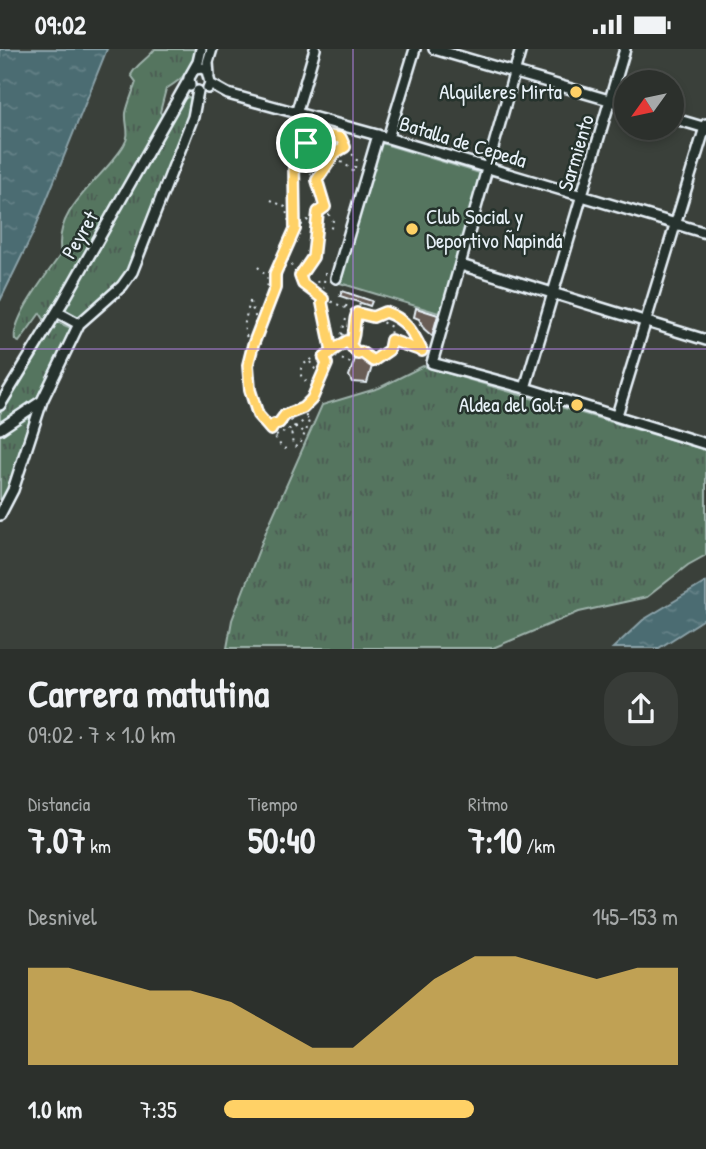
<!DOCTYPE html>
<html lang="es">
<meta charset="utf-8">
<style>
:root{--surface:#2c302c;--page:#383c38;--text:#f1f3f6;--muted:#a6a9a9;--line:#484b48;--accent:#ffd166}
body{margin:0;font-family:"Patrick Hand",sans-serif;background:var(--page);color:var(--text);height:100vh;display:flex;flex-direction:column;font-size:26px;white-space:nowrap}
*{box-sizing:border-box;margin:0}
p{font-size:23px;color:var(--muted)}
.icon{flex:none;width:38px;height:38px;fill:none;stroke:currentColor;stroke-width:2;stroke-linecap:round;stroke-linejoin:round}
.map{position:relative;height:600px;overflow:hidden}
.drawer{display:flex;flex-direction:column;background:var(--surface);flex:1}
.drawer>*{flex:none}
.needle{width:46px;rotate:237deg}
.controls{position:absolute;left:614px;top:21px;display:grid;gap:14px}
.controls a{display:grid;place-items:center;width:70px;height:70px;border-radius:50%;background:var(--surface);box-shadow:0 4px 10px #0003,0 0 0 2px var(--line);font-size:35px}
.pin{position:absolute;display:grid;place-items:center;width:60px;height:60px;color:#fff;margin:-30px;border:4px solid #fff;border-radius:50%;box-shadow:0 2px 7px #0007}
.round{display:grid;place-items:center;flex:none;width:74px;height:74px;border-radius:28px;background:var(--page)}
.overview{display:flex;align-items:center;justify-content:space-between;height:119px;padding:0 28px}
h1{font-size:38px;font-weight:800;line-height:52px}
.metrics{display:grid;grid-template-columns:repeat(3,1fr);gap:10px;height:119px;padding:7px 28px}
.metrics div{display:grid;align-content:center}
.metrics b{font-size:35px;font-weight:800}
.metrics small{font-size:19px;font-weight:400}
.metrics p{font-size:19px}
.chart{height:196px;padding:14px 28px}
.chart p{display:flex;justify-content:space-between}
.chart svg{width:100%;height:126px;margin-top:7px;fill:var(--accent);opacity:.7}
ul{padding:0 28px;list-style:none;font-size:23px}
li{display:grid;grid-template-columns:112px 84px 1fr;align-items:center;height:52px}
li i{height:18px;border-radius:9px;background:var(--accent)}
.status{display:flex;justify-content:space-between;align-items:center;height:49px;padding:0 35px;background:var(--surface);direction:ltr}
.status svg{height:19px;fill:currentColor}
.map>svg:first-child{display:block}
.grass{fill:url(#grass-tufts);stroke:#9eb2ab;stroke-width:2}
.pitch{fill:#54745e;stroke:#9eb2ab;stroke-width:2}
.water{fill:url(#water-ripples);stroke:#8aa1a8;stroke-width:2}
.building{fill:#695d57;stroke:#e8f1f8;stroke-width:2}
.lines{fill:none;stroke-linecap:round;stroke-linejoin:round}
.minor-casing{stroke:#e8f1f8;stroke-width:14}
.path{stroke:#e8f1f8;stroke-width:2;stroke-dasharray:2 5;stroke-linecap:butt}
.minor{stroke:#26332d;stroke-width:9}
.route-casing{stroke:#fff;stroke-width:14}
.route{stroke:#ffd166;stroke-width:9}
.grid{fill:none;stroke:#a77bd6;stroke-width:2;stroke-opacity:0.55}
.poi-dot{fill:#ffd166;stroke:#26332d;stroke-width:2.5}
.labels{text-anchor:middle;stroke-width:5;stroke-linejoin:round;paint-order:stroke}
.poi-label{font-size:21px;fill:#e8f1f8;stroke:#26332d;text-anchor:end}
.street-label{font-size:21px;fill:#e8f1f8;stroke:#26332d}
</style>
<div class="status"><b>09:02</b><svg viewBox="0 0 49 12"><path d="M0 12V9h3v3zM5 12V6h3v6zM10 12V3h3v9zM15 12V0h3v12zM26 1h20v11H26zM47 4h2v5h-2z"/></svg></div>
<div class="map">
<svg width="706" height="600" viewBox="0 0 706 600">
<defs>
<pattern id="grass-tufts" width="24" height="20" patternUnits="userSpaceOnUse" patternTransform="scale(1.75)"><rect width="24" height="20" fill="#54745e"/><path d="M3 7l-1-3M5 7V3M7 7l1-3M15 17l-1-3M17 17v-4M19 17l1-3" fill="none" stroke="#4c5c53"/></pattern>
<pattern id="water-ripples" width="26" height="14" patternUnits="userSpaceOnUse" patternTransform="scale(1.75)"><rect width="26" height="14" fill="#4b6c72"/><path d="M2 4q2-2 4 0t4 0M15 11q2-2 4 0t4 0" fill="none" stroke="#658187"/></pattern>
</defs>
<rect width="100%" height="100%" fill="#3a403a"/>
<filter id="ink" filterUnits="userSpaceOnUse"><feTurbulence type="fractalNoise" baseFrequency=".0143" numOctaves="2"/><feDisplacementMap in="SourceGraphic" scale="14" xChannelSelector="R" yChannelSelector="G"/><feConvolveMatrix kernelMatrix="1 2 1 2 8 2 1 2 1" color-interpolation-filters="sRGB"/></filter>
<g filter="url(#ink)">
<path class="grass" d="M 155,0 L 195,0 C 194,21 182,30 166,40 L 160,63 L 164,69 L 45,272 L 40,264 L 19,293 L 15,291 C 11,270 48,224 61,205 C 52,159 104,130 124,96 C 131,85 125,76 126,64 C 128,54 133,43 136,33 L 131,26 C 136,15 148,10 155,0 Z
M 188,48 L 194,50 L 192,60 L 136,203 C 130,217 123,231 112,241 C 100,251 88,258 78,270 L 63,262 L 180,52 Z
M 55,272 L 71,279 L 35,353 L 0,378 L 0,365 L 36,309 Z
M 423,317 L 706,401 L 706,506 L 688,516 L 647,548 L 579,563 L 493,599 L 227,599 L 232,571 L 267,480 L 322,356 L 379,339 Z
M 35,363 L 11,439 L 0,461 L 0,385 Z"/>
<path class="pitch" d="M 381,94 L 483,125 L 442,265 L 340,234 Z"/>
<path class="water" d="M 0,0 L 107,0 L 34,182 L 0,252 Z
M 706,533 L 706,569 L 659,599 L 613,599 L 643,571 Z"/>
<path class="building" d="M 342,242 L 372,252 L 370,257 L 340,247 Z
M 416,259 L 438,266 L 432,287 L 424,280 L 419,270 L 414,268 Z
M 360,304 L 373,314 L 367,334 L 352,333 L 349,327 L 356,307 Z"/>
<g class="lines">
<g class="minor-casing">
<path id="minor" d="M 434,0 L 626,56
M 521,0 L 432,314 L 525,339 L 706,395
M 195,20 L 202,19 L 207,22 L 210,34 L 208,39
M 209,26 L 208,13 L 212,0
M 210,35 L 228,45 L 388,89 L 706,184
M 190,37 L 189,29 L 198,13 L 201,0
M 296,65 L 315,0
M 672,69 L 706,79
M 388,89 L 415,0
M 461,216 L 706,291
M 336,229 L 378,86
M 57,263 L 79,275
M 525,339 L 625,0
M 0,356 L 64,251 L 188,32
M 617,366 L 706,75
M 0,380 L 42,352
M 0,466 L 13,441 L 42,352 L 79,275 L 122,237 L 132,223 L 193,68 L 198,42"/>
</g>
<path class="path" d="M 295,110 L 316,130
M 329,113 L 335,104 L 344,98
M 271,151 L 285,158 L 292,184
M 325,159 L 333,172 L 330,182
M 287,210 L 303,235 L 314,245 L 357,264 L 373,268 L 391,278 L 389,301 L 373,312 L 361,303 L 354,307 L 352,314
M 258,218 L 267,228 L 268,245 L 271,248
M 325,224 L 322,253 L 332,301
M 300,227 L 313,208 L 318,164
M 303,233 L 309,235 L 321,232
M 275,239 L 275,225 L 295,181 L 325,158 L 317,131 L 326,117 L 337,112 L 344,114 L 354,123 L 357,110 L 345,98 L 341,89 C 277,72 296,156 294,192 L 249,306 L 248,330 L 258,366 L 271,374 L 279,374 C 285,364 294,365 303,359 C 317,350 321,330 327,315 L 324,309 L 344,292 L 352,292 L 356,280 L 354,273 L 360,254
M 250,252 C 247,267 238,284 253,295
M 250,253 L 255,267 L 256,288
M 346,258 L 348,250
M 374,267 L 385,263 C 406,270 413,283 422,302 L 392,291
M 413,280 L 420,275
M 342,286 L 354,277
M 343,292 L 341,287 L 346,270 L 350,267 L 354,273
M 347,293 L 357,304
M 329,305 L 353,315
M 310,313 L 315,320 L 324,324
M 320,332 L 307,333 L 302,329 C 296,315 310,312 320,306 L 323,308
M 264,371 L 281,397 L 289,402
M285.5 376a4.5 4.5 0 1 1 9 0a4.5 4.5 0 1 1-9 0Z
M 295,378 L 308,369
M 295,378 L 305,383
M 276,387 L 291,380 L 293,398
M 295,398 L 301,393 L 309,375 L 303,360"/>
<use href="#minor" class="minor"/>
</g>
</g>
<g class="lines" filter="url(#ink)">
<g class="route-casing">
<path id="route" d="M 306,94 L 294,114 L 295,180 L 275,225 L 275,239 L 253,296 L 248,316 L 250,341 L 258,366 L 271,381 L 274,375 L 279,374 L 285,366 L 303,359 L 312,350 L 327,315 L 324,309 C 333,302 341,293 352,292 C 356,280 353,275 357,264 L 373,268 L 385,263 C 406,270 413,283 422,302 L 391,291 L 389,301 L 373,312 L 361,303 L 358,305 L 347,292 L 332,302 L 322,254 L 323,250 L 303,235 L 300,227 L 313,208 L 318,163 L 325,158 L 317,131 L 335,104 L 345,98 L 341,89 L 323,86 L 306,94"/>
</g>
<use href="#route" class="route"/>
</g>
<path class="grid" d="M 353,0 L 353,600M 0,300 L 706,300"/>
<g class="poi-dot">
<circle cx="576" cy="43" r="7"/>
<circle cx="412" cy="180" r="7"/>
<circle cx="577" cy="356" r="7"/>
</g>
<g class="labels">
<g class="poi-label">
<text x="562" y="50">Alquileres Mirta</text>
<text x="426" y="175" text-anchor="start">Club Social y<tspan x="426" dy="24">Deportivo Ñapindá</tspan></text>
<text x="563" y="363">Aldea del Golf</text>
</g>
<g class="street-label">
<text transform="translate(463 93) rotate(17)" y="7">Batalla de Cepeda</text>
<text transform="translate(576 104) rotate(-73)" y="7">Sarmiento</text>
<text transform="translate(80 186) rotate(-60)" y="7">Peyret</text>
</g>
</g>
</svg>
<div class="controls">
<a><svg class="needle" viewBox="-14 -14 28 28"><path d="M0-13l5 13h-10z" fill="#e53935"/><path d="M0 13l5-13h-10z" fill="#a6a9a9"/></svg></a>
</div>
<div class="pin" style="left:306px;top:94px;background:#1e9e55"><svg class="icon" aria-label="arrive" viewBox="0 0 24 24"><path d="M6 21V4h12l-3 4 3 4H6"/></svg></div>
</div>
<section class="drawer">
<div class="overview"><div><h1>Carrera matutina</h1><p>09:02 · 7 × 1.0 km</p></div><a class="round"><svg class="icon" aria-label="share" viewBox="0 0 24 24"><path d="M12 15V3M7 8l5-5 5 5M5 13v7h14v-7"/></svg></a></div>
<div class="metrics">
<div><p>Distancia</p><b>7.07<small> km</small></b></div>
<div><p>Tiempo</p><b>50:40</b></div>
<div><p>Ritmo</p><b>7:10<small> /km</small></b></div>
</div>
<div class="chart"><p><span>Desnivel</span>145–153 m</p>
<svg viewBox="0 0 160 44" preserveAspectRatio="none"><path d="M0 44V10L10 10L20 14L30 18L40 18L50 22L60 30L70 38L80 38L90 26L100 14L110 6L120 6L130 10L140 14L150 10L160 10V44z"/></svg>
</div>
<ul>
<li><b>1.0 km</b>7:35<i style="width:55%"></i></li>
</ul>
</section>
